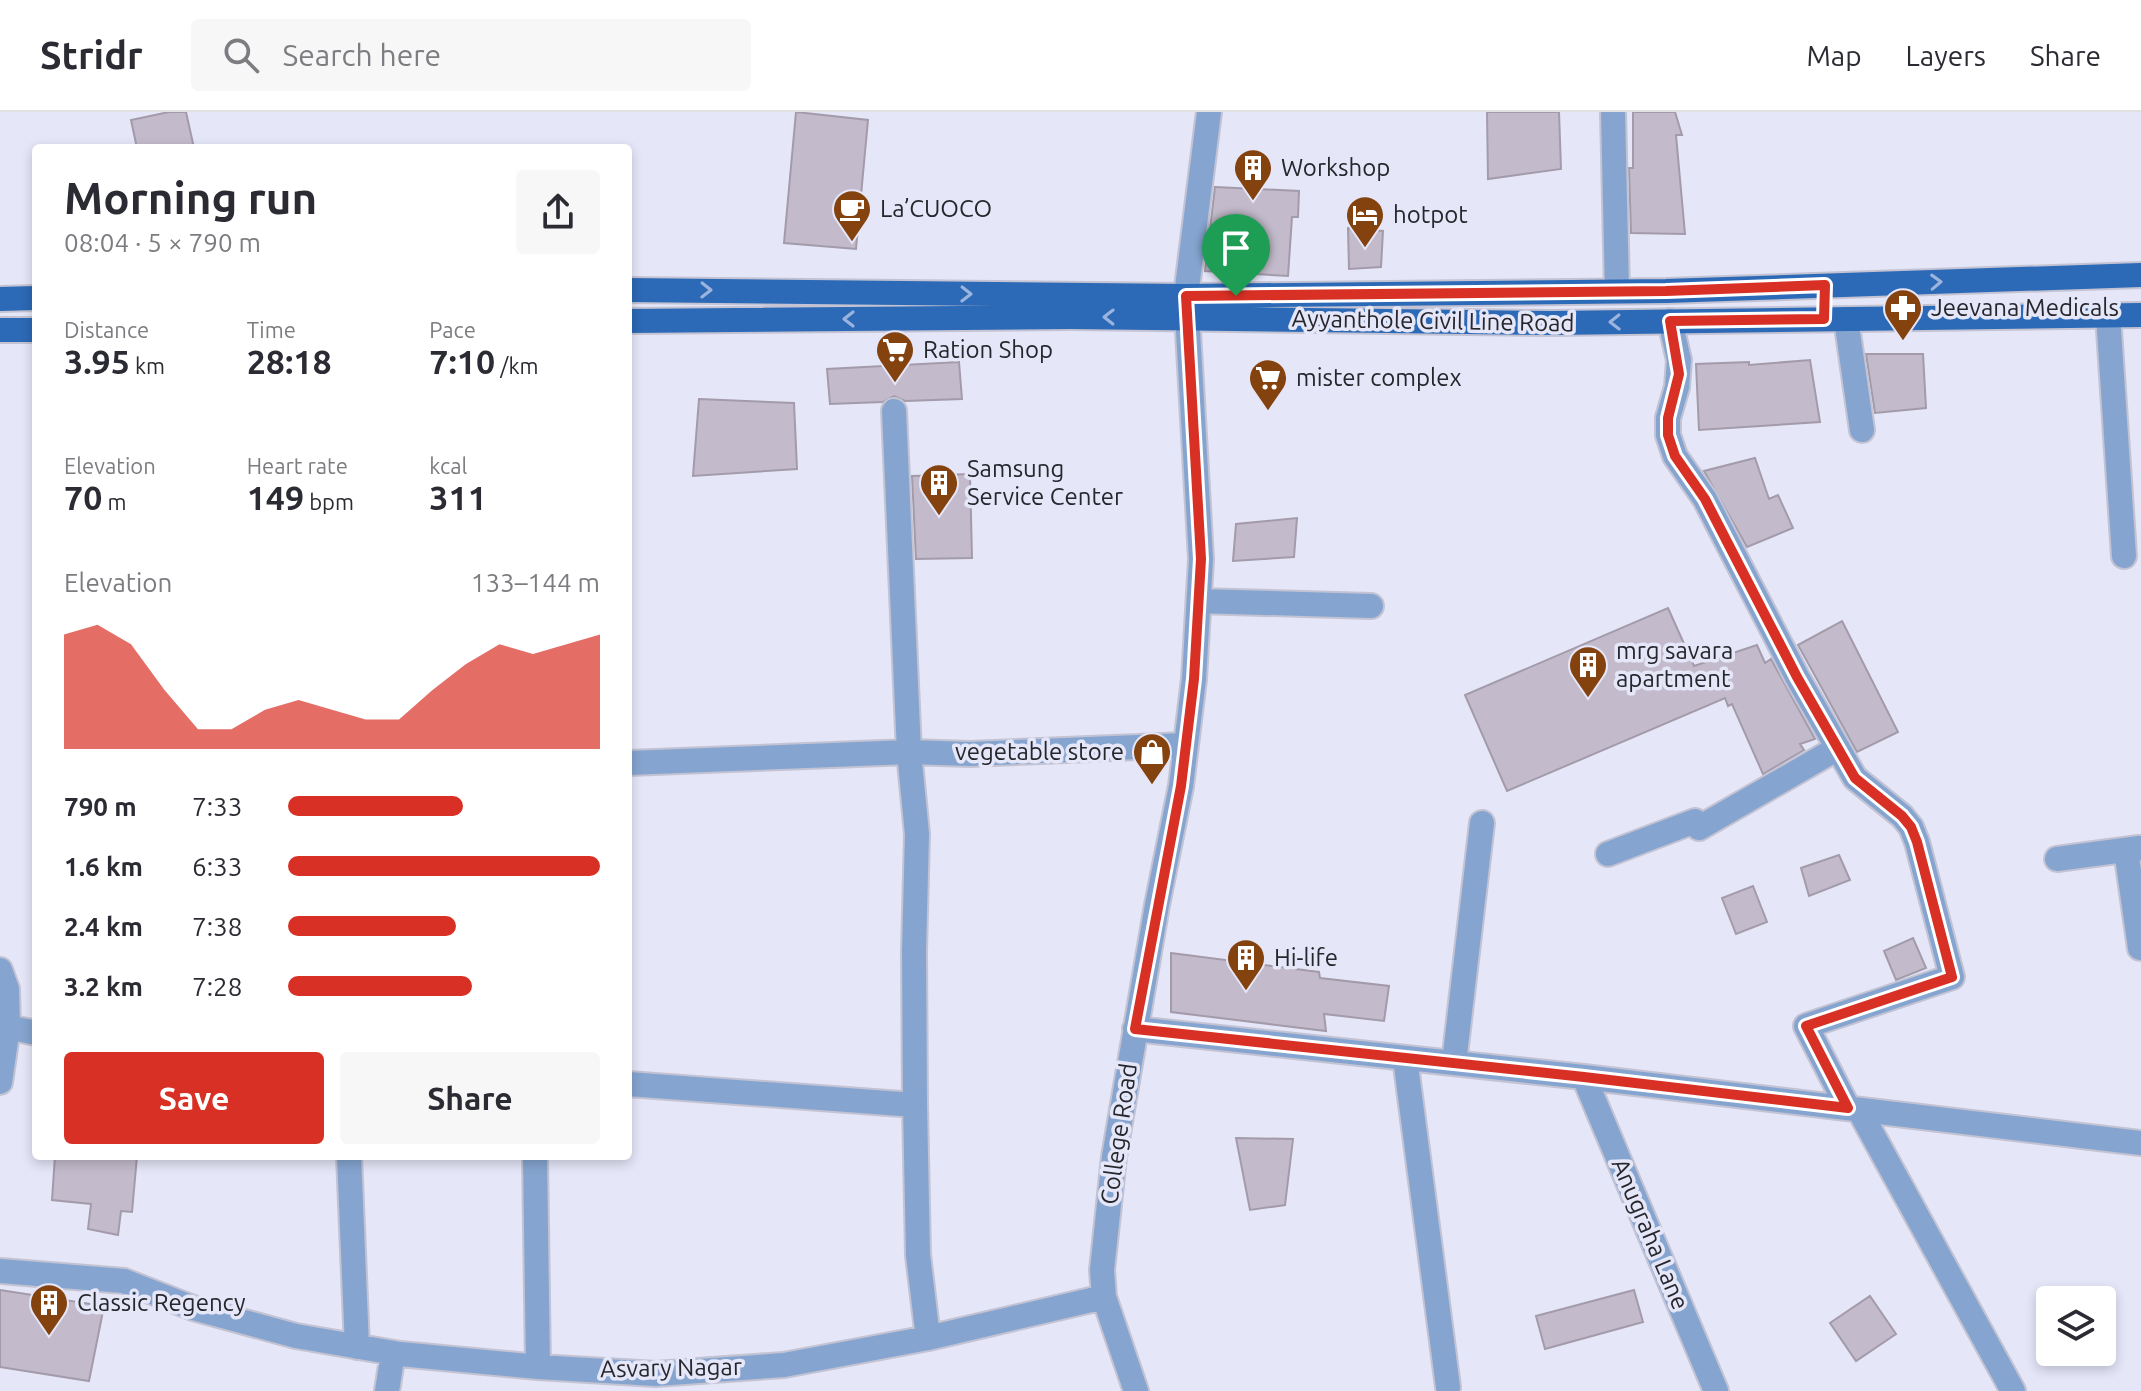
<!DOCTYPE html>
<meta charset="utf-8">
<style>
:root{--surface:#fff;--page:#f7f7f7;--text:#2b2b33;--muted:#7c7c81;--line:#e1e1e2;--accent:#d93025}
body{margin:0;font-family:Ubuntu,sans-serif;background:var(--page);color:var(--text);height:100vh;display:flex;flex-direction:column;font-size:30px;white-space:nowrap}
*{box-sizing:border-box;margin:0}
p{font-size:26px;color:var(--muted)}
.icon{flex:none;width:44px;height:44px;fill:none;stroke:currentColor;stroke-width:2;stroke-linecap:round;stroke-linejoin:round}
.map{position:relative;flex:1;overflow:hidden}
.side{position:absolute;left:32px;top:32px;width:600px;height:1016px;display:flex;flex-direction:column;background:var(--surface);border-radius:8px;box-shadow:0 4px 12px #0003}
.side>*{flex:none}
.controls{position:absolute;left:2036px;top:1174px;display:grid;gap:16px}
.controls a{display:grid;place-items:center;width:80px;height:80px;border-radius:8px;background:var(--surface);box-shadow:0 4px 12px #0003;font-size:40px}
.pin{position:absolute;display:grid;place-items:center;width:68px;height:68px;color:#fff;margin:-82px -34px;border-radius:50% 50% 50% 0;rotate:-45deg;box-shadow:0 0 8px #0007}
.pin .icon{rotate:45deg}
.round{display:grid;place-items:center;flex:none;width:84px;height:84px;border-radius:8px;background:var(--page)}
.headline{display:flex;align-items:center;justify-content:space-between;height:136px;padding:0 32px}
h1{font-size:44px;font-weight:700;line-height:60px}
.metrics{display:grid;grid-template-columns:repeat(3,1fr);gap:12px;height:136px;padding:8px 32px}
.metrics div{display:grid;align-content:center}
.metrics b{font-size:34px;font-weight:700}
.metrics small{font-size:22px;font-weight:400}
.metrics p{font-size:22px}
.chart{height:224px;padding:16px 32px}
.chart p{display:flex;justify-content:space-between}
.chart svg{width:100%;height:144px;margin-top:8px;fill:var(--accent);opacity:.7}
.cta{display:flex;gap:16px;margin-top:auto;padding:16px 32px}
.cta a{flex:1;height:92px;border-radius:8px;background:var(--accent);color:#fff;font-size:32px;font-weight:700;line-height:92px;text-align:center}
.cta a+a{background:var(--page);color:var(--text)}
ul{padding:0 32px;list-style:none;font-size:26px}
li{display:grid;grid-template-columns:128px 96px 1fr;align-items:center;height:60px}
li i{height:20px;border-radius:10px;background:var(--accent)}
header{display:flex;align-items:center;gap:48px;box-sizing:border-box;height:112px;padding:0 40px;background:var(--surface);border-bottom:2px solid var(--line)}
header strong{font-size:38px}
nav{display:flex;gap:44px;margin-inline-start:auto;font-size:28px}
.search{width:560px;height:72px;background:var(--page);display:flex;align-items:center;gap:20px;box-sizing:border-box;padding:0 28px;border-radius:8px;color:var(--muted);font-size:30px}
.map>svg:first-child{display:block}
.building{fill:#c3bbcb;stroke:#a39baa;stroke-width:2}
.lines{fill:none;stroke-linecap:round;stroke-linejoin:round}
.minor-casing{stroke:#c3c3d3;stroke-width:28}
.major-casing{stroke:#c3c3d3;stroke-width:28}
.minor{stroke:#85a5d0;stroke-width:24}
.major{stroke:#2c69b6;stroke-width:24}
.oneway{stroke:#9bb4de}
.route-casing{stroke:#fff;stroke-width:16}
.route{stroke:#d93025;stroke-width:10}
.labels{text-anchor:middle;stroke-width:7;stroke-linejoin:round;paint-order:stroke}
.poi-label{font-size:24px;fill:#26262d;stroke:#e5e6f8;text-anchor:start}
.street-label{font-size:24px;fill:#26262d;stroke:#e5e6f8}
</style>
<header>
<strong>Stridr</strong>
<div class="search"><svg class="icon" aria-label="search" viewBox="0 0 24 24"><circle cx="10" cy="10" r="6"/><path d="M15 15l6 6"/></svg>Search here</div>
<nav><a>Map</a><a>Layers</a><a>Share</a></nav>
</header>
<div class="map">
<svg width="2141" height="1279" viewBox="0 0 2141 1279">
<rect width="100%" height="100%" fill="#e5e6f8"/>
<path class="building" d="M 169,0 L 186,0 L 194,36 L 137,36 L 131,8 Z
M 796,0 L 868,8 L 856,137 L 784,131 Z
M 1487,0 L 1559,0 L 1561,57 L 1488,67 Z
M 1633,0 L 1675,0 L 1682,23 L 1676,23 L 1685,122 L 1631,121 L 1629,56 L 1633,56 Z
M 1215,75 L 1299,79 L 1298,105 L 1292,105 L 1288,164 L 1205,159 Z
M 1348,116 L 1383,119 L 1381,155 L 1349,157 Z
M 1866,242 L 1923,242 L 1926,296 L 1875,301 Z
M 1810,248 L 1820,310 L 1699,318 L 1696,252 L 1749,250 L 1749,253 Z
M 959,250 L 962,287 L 905,289 L 894,284 L 883,290 L 830,292 L 827,257 Z
M 699,287 L 794,291 L 797,357 L 693,364 Z
M 1755,346 L 1769,387 L 1778,383 L 1793,416 L 1747,435 L 1704,359 Z
M 970,362 L 972,446 L 916,447 L 912,364 Z
M 1297,406 L 1294,445 L 1233,449 L 1236,412 Z
M 1668,496 L 1694,554 L 1757,533 L 1765,551 L 1771,547 L 1815,627 L 1800,632 L 1804,638 L 1763,662 L 1732,592 L 1728,594 L 1725,586 L 1507,679 L 1465,583 Z
M 1842,509 L 1898,620 L 1857,640 L 1798,533 Z
M 1839,743 L 1850,768 L 1809,784 L 1801,756 Z
M 1753,774 L 1767,810 L 1736,822 L 1722,786 Z
M 1913,826 L 1926,856 L 1896,868 L 1884,839 Z
M 1171,841 L 1319,860 L 1320,866 L 1389,874 L 1384,909 L 1324,902 L 1326,919 L 1171,900 Z
M 1236,1026 L 1293,1027 L 1285,1093 L 1250,1098 Z
M 55,1044 L 137,1044 L 132,1100 L 121,1099 L 118,1123 L 88,1117 L 91,1092 L 52,1088 Z
M 0,1178 L 104,1194 L 89,1269 L 0,1255 Z
M 1634,1178 L 1643,1210 L 1545,1237 L 1536,1204 Z
M 1870,1184 L 1896,1222 L 1856,1249 L 1830,1211 Z"/>
<g class="lines">
<g class="minor-casing">
<path id="minor" d="M 1613,0 L 1617,179
M 2108,203 L 2124,444
M 1846,207 L 1862,318
M 1670,209 L 1679,248 L 1677,275 L 1668,306 L 1668,323 L 1675,344 L 1705,387 L 1797,565 L 1855,666 L 1902,704 L 1911,715 L 1917,730 L 1952,865 L 1806,914 L 1848,996
M 1199,489 L 1371,494
M 628,651 L 909,640 L 970,642 L 1186,633
M 1608,742 L 1695,709 L 1699,716 L 1838,636
M 2057,747 L 2139,736
M 2140,836 L 2126,738 L 2141,736
M 0,858 L 7,877 L 8,915 L 36,921
M 1135,917 L 1584,965 L 2141,1031
M 1405,946 L 1448,1275
M 1454,951 L 1482,711
M 1584,965 L 1716,1279
M 0,970 L 8,915
M 628,972 L 915,993 L 914,839 L 917,722 L 909,640 L 894,299
M 915,993 L 918,1143 L 928,1226
M 1859,998 L 2013,1279
M 349,1044 L 357,1235
M 535,1044 L 538,1255 L 656,1262 L 784,1253 L 928,1226 L 1104,1185
M 0,1159 L 124,1169 L 193,1196 L 296,1224 L 400,1242 L 538,1255
M 387,1279 L 393,1241
M 1136,1279 L 1104,1185 L 1102,1158 L 1114,1045 L 1157,793 L 1181,674 L 1194,567 L 1201,447 L 1186,184 L 1209,0"/>
</g>
<g class="major-casing">
<path id="major" d="M 628,178 L 1186,184 L 1666,179 L 2141,163
M 0,187 L 36,186
M 628,209 L 1072,205 L 1553,211 L 2141,203
M 0,218 L 36,218"/>
</g>
<use href="#minor" class="minor"/>
<use href="#major" class="major"/>
</g>
<defs><path id="oneway-chevron" d="M-2-3.5L2.5 0L-2 3.5" fill="none" stroke-width="1.6" stroke-linecap="round" stroke-linejoin="round" transform="scale(2)"/></defs>
<g class="oneway">
<use href="#oneway-chevron" transform="translate(1936 170) rotate(-2)"/>
<use href="#oneway-chevron" transform="translate(706 178) rotate(1)"/>
<use href="#oneway-chevron" transform="translate(966 182) rotate(1)"/>
<use href="#oneway-chevron" transform="translate(1109 205) rotate(-179)"/>
<use href="#oneway-chevron" transform="translate(849 207) rotate(180)"/>
<use href="#oneway-chevron" transform="translate(1615 210) rotate(179)"/>
</g>
<g class="lines">
<g class="route-casing">
<path id="route" d="M 1825,173 L 1824,207 L 1670,209 L 1679,262 L 1668,306 L 1668,323 L 1675,344 L 1705,387 L 1797,565 L 1855,666 L 1902,704 L 1911,715 L 1917,730 L 1952,865 L 1806,914 L 1848,996 L 1584,965 L 1135,917 L 1181,674 L 1194,567 L 1201,447 L 1186,184 L 1666,179 Z"/>
</g>
<use href="#route" class="route"/>
</g>
<defs>
<g id="building-pin" transform="scale(2)"><path d="M0 17L-7.5 6A9.5 9.5 0 1 1 7.5 6Z" fill="#84420f" stroke="#e5e6f8"/><path d="M-4-6H4V6H1V3H-1V6H-4ZM-2.5-4.3h1.7v1.8h-1.7ZM.8-4.3h1.7v1.8H.8ZM-2.5-1h1.7V.8h-1.7ZM.8-1h1.7V.8H.8Z" fill="#fff"/></g>
<g id="cafe-pin" transform="scale(2)"><path d="M0 17L-7.5 6A9.5 9.5 0 1 1 7.5 6Z" fill="#84420f" stroke="#e5e6f8"/><path d="M-5.5-4.5H6V0H3Q3 3.5 0 3.5H-2.5Q-5.5 3.5-5.5 0ZM3-3.2v2h1.7v-2ZM-6 4.5H4V6H-6Z" fill="#fff"/></g>
<g id="hotel-pin" transform="scale(2)"><path d="M0 17L-7.5 6A9.5 9.5 0 1 1 7.5 6Z" fill="#84420f" stroke="#e5e6f8"/><path d="M-6-4.5h1.5V1H6V5H4.5V3h-9V5H-6ZM-4 0a1.8 1.8 0 1 1 3.6 0ZM.5 0V-2.5h3Q6-2.5 6 0Z" fill="#fff"/></g>
<g id="pharmacy-pin" transform="scale(2)"><path d="M0 17L-7.5 6A9.5 9.5 0 1 1 7.5 6Z" fill="#84420f" stroke="#e5e6f8"/><path d="M-2-6h4v4h4v4h-4v4h-4v-4h-4v-4h4Z" fill="#fff"/></g>
<g id="supermarket-pin" transform="scale(2)"><path d="M0 17L-7.5 6A9.5 9.5 0 1 1 7.5 6Z" fill="#84420f" stroke="#e5e6f8"/><path d="M-6-5.5h2.5l.6 2H6L4.5 2H-2.5L-4.4-4H-6ZM-1.5 3.2a1.3 1.3 0 1 0 .1 0ZM3 3.2a1.3 1.3 0 1 0 .1 0Z" fill="#fff"/></g>
<g id="shop-pin" transform="scale(2)"><path d="M0 17L-7.5 6A9.5 9.5 0 1 1 7.5 6Z" fill="#84420f" stroke="#e5e6f8"/><path d="M-5-2.5h2.3a2.7 3.5 0 0 1 5.4 0H5L5.5 6h-11ZM-1.5-2.5h3a1.5 2.3 0 0 0-3 0Z" fill="#fff"/></g>
</defs>
<g fill-rule="evenodd">
<use href="#building-pin" x="1253" y="56"/>
<use href="#cafe-pin" x="852" y="97"/>
<use href="#hotel-pin" x="1365" y="103"/>
<use href="#pharmacy-pin" x="1903" y="196"/>
<use href="#supermarket-pin" x="895" y="238"/>
<use href="#supermarket-pin" x="1268" y="266"/>
<use href="#building-pin" x="939" y="371"/>
<use href="#building-pin" x="1588" y="553"/>
<use href="#shop-pin" x="1152" y="640"/>
<use href="#building-pin" x="1246" y="846"/>
<use href="#building-pin" x="49" y="1191"/>
</g>
<g class="labels">
<g class="poi-label">
<text x="1281" y="64">Workshop</text>
<text x="880" y="105">La’CUOCO</text>
<text x="1393" y="111">hotpot</text>
<text x="1931" y="204">Jeevana Medicals</text>
<text x="923" y="246">Ration Shop</text>
<text x="1296" y="274">mister complex</text>
<text x="967" y="365">Samsung<tspan x="967" dy="28">Service Center</tspan></text>
<text x="1616" y="547">mrg savara<tspan x="1616" dy="28">apartment</tspan></text>
<text x="1124" y="648" text-anchor="end">vegetable store</text>
<text x="1274" y="854">Hi-life</text>
<text x="77" y="1199">Classic Regency</text>
</g>
<g class="street-label">
<text transform="translate(1433 209) rotate(1)" y="8">Ayyanthole Civil Line Road</text>
<text transform="translate(1119 1022) rotate(-82)" y="8">College Road</text>
<text transform="translate(1650 1122) rotate(67)" y="8">Anugraha Lane</text>
<text transform="translate(671 1256) rotate(-1)" y="8">Asvary Nagar</text>
</g>
</g>
</svg>
<div class="controls">
<a><svg class="icon" aria-label="layers" viewBox="0 0 24 24"><path d="M12 4l9 5-9 5-9-5zM3 14l9 5 9-5"/></svg></a>
</div>
<div class="pin" style="left:1236px;top:184px;background:#1e9e55"><svg class="icon" aria-label="arrive" viewBox="0 0 24 24"><path d="M6 21V4h12l-3 4 3 4H6"/></svg></div>
<section class="side">
<div class="headline"><div><h1>Morning run</h1><p>08:04 · 5 × 790 m</p></div><a class="round"><svg class="icon" aria-label="share" viewBox="0 0 24 24"><path d="M12 15V3M7 8l5-5 5 5M5 13v7h14v-7"/></svg></a></div>
<div class="metrics">
<div><p>Distance</p><b>3.95<small> km</small></b></div>
<div><p>Time</p><b>28:18</b></div>
<div><p>Pace</p><b>7:10<small> /km</small></b></div>
</div>
<div class="metrics">
<div><p>Elevation</p><b>70<small> m</small></b></div>
<div><p>Heart rate</p><b>149<small> bpm</small></b></div>
<div><p>kcal</p><b>311</b></div>
</div>
<div class="chart"><p><span>Elevation</span>133–144 m</p>
<svg viewBox="0 0 160 44" preserveAspectRatio="none"><path d="M0 44V9L10 6L20 12L30 26L40 38L50 38L60 32L70 29L80 32L90 35L100 35L110 26L120 18L130 12L140 15L150 12L160 9V44z"/></svg>
</div>
<ul>
<li><b>790 m</b>7:33<i style="width:56%"></i></li>
<li><b>1.6 km</b>6:33<i style="width:100%"></i></li>
<li><b>2.4 km</b>7:38<i style="width:54%"></i></li>
<li><b>3.2 km</b>7:28<i style="width:59%"></i></li>
</ul>
<div class="cta"><a>Save</a><a>Share</a></div>
</section>
</div>
